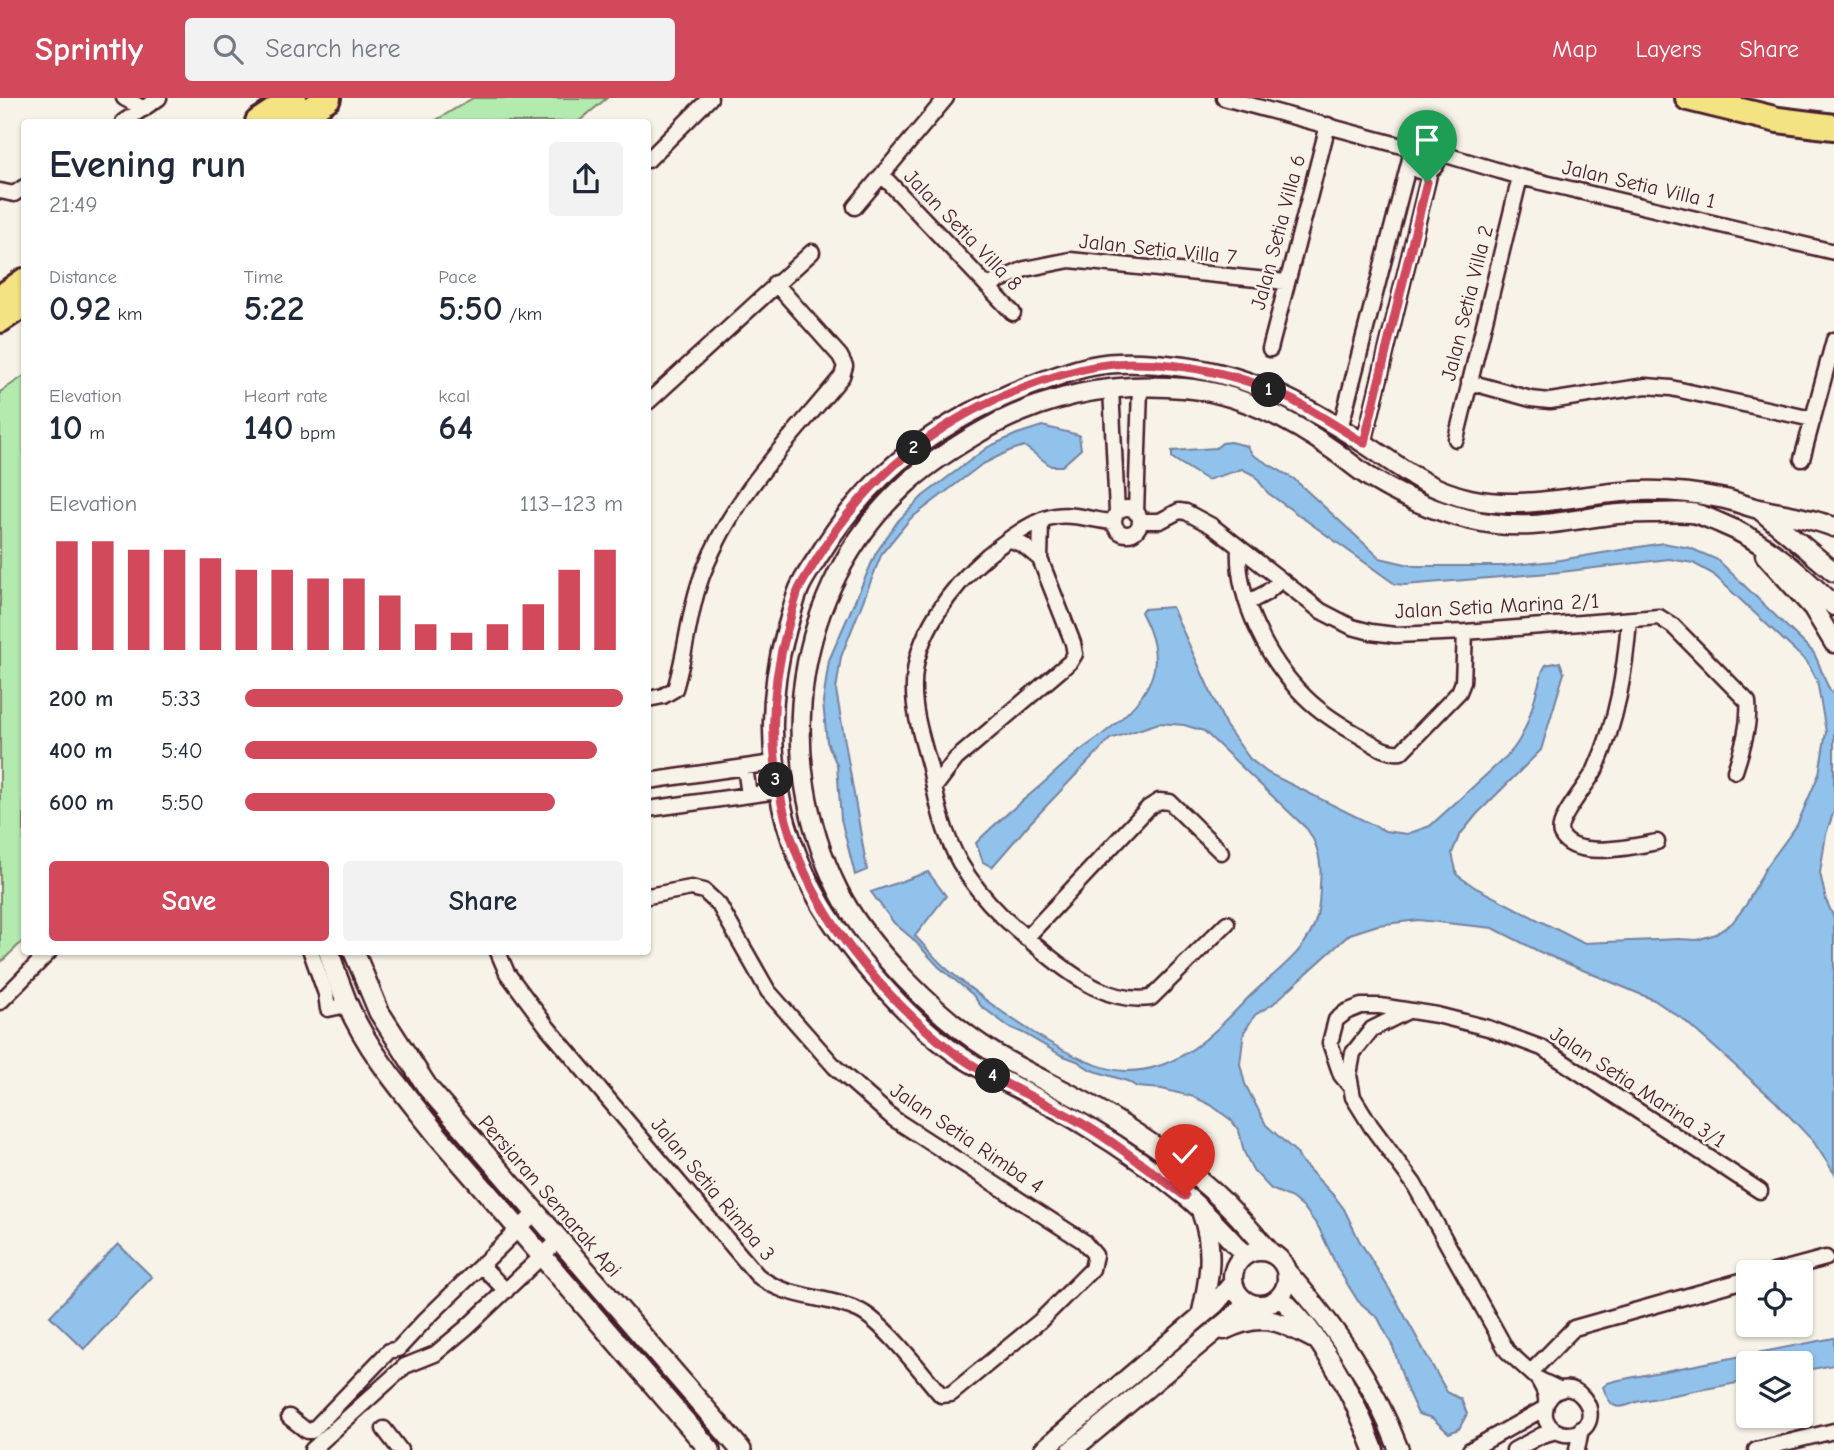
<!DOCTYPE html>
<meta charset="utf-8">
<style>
:root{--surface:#fff;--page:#f2f2f3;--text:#1f2937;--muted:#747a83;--accent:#d1495b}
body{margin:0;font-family:"Comic Neue",sans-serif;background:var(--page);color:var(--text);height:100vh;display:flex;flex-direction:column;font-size:26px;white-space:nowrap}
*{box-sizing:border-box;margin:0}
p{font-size:23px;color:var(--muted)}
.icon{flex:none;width:38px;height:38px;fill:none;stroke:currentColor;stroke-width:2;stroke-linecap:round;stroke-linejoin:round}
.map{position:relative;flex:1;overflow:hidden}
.side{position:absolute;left:21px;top:21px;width:630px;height:836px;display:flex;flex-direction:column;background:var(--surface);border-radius:7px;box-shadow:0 2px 5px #0004}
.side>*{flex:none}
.fabs{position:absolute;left:1736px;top:1162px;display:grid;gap:14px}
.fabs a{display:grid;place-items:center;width:77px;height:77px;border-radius:7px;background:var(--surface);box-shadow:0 2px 5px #0004;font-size:35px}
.pin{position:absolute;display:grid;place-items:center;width:60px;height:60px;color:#fff;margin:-72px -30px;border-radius:50% 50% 50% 0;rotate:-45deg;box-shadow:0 0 7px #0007}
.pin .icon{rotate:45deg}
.km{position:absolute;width:35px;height:35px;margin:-18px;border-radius:50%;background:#222;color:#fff;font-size:19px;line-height:35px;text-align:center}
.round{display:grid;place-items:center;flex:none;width:74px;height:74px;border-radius:7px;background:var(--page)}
.headline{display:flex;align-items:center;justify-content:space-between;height:119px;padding:0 28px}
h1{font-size:38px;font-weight:700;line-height:52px}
.stats{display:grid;grid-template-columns:repeat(3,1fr);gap:10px;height:119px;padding:7px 28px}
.stats div{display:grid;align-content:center}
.stats b{font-size:35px;font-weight:700}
.stats small{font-size:19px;font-weight:400}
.stats p{font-size:19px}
.chart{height:196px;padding:14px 28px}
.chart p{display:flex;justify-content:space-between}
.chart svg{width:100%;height:126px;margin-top:7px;stroke:var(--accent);stroke-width:6}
.primary-button{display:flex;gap:14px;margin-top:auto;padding:14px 28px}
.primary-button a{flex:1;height:80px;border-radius:7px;background:var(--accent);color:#fff;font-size:28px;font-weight:700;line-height:80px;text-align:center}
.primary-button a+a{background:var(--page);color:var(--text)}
ul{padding:0 28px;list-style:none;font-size:23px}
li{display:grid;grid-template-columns:112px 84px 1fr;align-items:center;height:52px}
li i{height:18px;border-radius:9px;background:var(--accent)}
header{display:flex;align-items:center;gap:42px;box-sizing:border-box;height:98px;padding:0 35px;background:var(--accent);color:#fff}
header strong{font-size:33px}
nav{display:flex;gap:38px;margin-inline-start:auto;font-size:24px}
.search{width:490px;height:63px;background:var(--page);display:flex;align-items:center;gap:18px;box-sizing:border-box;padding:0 24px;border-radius:7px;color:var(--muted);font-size:26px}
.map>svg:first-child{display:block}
.green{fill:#b3eaad;stroke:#7e846c;stroke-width:2}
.water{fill:#90c2ec;stroke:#74819f;stroke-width:2}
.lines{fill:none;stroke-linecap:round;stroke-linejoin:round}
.minor-casing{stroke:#4a1f2b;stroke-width:19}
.tertiary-casing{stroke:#4a1f2b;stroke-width:23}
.secondary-casing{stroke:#4a1f2b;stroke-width:24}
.motorway-casing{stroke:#4a1f2b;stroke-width:30}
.minor{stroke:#f7f3e8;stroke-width:14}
.tertiary{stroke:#f7f3e8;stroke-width:18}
.secondary{stroke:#f7f3e8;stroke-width:19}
.motorway{stroke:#f4e382;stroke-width:24}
.route-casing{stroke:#fff;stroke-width:14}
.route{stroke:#d1495b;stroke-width:9}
.labels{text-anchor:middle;stroke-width:5;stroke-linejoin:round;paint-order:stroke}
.street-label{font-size:21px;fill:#4a1f2b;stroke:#f7f3e8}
</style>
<header>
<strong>Sprintly</strong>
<div class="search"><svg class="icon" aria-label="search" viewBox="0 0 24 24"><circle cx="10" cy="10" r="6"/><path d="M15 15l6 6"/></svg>Search here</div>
<nav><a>Map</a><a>Layers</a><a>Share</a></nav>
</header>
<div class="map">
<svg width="1834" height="1352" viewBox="0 0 1834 1352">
<rect width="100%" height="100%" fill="#f7f3e8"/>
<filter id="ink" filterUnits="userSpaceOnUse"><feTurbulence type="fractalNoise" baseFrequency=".0143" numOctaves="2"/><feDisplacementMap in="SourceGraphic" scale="14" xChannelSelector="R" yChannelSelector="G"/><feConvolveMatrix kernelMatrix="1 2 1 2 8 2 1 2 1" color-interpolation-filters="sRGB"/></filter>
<g filter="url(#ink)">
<path class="green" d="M 473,0 L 607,0 L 578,24 L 433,24 Z
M 24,278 L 24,842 L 0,865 L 0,294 Z"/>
<path class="water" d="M 1042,328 L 1079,337 L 1081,351 L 1062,368 L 1051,368 L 1024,348 L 1009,353 L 981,367 L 910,421 L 882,455 L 841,559 L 836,592 L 867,772 L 855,777 L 841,721 L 837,667 L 827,644 L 823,604 L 829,562 L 876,455 L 898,423 L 923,398 L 988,349 L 1017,336 Z
M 1230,344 L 1247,348 L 1253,357 L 1294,381 L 1380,460 L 1414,468 L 1503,468 L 1554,463 L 1663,445 L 1690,450 L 1718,462 L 1813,554 C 1822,568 1823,586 1834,597 L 1834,713 L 1826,736 L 1820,775 L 1826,802 L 1834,820 L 1834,1075 L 1813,1043 L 1775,1003 L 1684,922 L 1654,902 L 1540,854 L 1493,830 L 1418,822 L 1378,827 L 1350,836 L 1273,906 L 1255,917 L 1244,934 L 1240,966 L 1245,986 L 1266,1027 L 1297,1055 L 1300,1062 L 1335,1099 L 1344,1111 L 1359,1142 L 1396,1202 L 1447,1294 L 1461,1301 L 1467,1316 L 1459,1331 L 1449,1335 L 1432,1320 L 1418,1316 L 1407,1292 L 1393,1249 L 1378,1220 L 1358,1203 L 1338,1171 L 1319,1130 L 1305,1111 L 1292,1100 L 1271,1091 L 1253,1072 L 1244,1054 L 1239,1033 L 1231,1022 L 1211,1007 L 1194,999 L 1162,991 L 1137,989 L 1127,983 L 1091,972 L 1077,963 L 1061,957 L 1023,935 L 1009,929 L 981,908 L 972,896 L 939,869 L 913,841 L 894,825 L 871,794 L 928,774 L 946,798 L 915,838 C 926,849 936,862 948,872 C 986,904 1077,973 1127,973 C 1178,973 1213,937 1246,902 C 1270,877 1309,854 1317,818 C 1319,808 1320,797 1320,786 C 1322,766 1319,748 1307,731 L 1204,633 L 1184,627 L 1159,625 L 1110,641 L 1030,725 L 992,769 L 983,764 L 976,745 C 996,724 1019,706 1040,688 C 1055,675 1069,661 1085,649 C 1107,634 1141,608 1151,581 C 1160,558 1152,535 1141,514 L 1143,511 L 1172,509 L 1226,628 L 1250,661 L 1268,675 L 1385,733 L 1407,736 L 1430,728 L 1509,656 C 1530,633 1533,601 1543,572 L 1546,567 L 1560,564 L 1564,575 L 1541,652 L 1477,716 L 1459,738 L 1452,755 L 1457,777 L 1476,790 L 1583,845 L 1679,841 L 1697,842 L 1716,836 L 1732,825 L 1746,807 L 1765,771 L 1797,727 L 1819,676 L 1826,634 L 1817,582 L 1807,564 L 1713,476 L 1693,465 L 1669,461 L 1561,474 L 1405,487 L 1395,486 L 1268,395 L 1254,377 L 1242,371 L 1207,382 L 1172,360 L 1172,353 L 1216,350 L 1222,345 Z
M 118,1146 L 152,1179 L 84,1251 L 50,1218 Z
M 1834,1240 L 1834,1267 L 1801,1273 L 1801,1265 L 1748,1265 L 1748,1283 L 1636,1304 C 1616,1313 1610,1310 1603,1289 L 1608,1285 L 1619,1282 Z"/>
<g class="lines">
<g class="minor-casing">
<path id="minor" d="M 124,0 L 144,11
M 1224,0 L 1413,51
M 123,24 L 159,0
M1410 60a14 14 0 1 1 28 0a14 14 0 1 1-28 0Z
M 1436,54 L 1520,79 L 1834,154
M 648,62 L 710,0
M 883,78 L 1013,215
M 0,93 L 14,96 L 24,89
M 855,109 L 946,0
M 987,188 L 1025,171 L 1070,162 L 1286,184
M 1270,251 L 1328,27
M 1469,284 L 1531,301 L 1550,303 L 1646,288 L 1671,290 L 1812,321
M 1111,290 L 1117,414
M 648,304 L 812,154
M 1340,331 L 1410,61
M 1456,341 L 1520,79
M 1364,345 L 1430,73
M 1802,361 L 1834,242
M1114 423a13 13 0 1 1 26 0a13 13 0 1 1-26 0Z
M 1136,415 L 1140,290
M 1140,423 L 1160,423 L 1179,413 L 1186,414 L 1212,428 L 1321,513 L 1352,529 L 1371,534 L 1395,537 L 1465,534 L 1659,519 L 1673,528 L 1748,604 C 1750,628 1742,651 1735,673
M 1113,424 C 1094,423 1075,415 1056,418 C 1035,421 1004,444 988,457 C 952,488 914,537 914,587 C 913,615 923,643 930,670 C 937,704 943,735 960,765 C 983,805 1016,832 1051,860 C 1080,883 1112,905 1151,900 L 1227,825
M 1009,441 L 1023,447 L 1040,461
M 1239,449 C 1236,501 1268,563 1305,599 C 1321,615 1342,628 1362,639 C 1375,647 1386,656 1401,654 L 1459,594 L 1463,584 L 1465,534
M 1249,504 L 1266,495 L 1280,483
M 1629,522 C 1625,574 1617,624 1595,672 C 1589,685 1555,723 1561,736 C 1574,763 1635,748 1657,744
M 648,601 L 663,598 L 675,591 C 687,552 689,508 705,470 C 737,392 790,342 842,278 L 845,268 L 840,258 L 775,185
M 745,669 L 749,697
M 648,683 L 773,665
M 934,690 L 956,661 L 1070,564 L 1075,556 L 1073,545 L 1040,461 L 1041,424
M 648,711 L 778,693
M 1026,840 L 1148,710 L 1159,703 L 1170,704 L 1221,754
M 311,854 L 326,896 L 328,911 L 347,907
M 498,854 L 507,875 L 548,930 L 757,1177 C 785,1201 825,1197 858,1212 C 883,1223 921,1274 941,1297 L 951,1296 L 1040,1223 L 1092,1171 L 1095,1157 L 1083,1143 L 894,1021 L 835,969 L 768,893 L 719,807 L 704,793 L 691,790 L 648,798
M 0,904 L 49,854
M 1406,914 L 1372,931 L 1353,955 L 1349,977 L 1353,999 L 1371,1028 L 1414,1086 L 1507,1253 L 1538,1281 L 1561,1292
M 1350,988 L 1341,977 L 1330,945 L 1336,922 L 1346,914 L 1361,908 L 1380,908 L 1437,917 L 1488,930 L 1542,950 L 1760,1093
M 481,1167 L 506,1193
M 1774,1174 L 1826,1160
M 1531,1274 L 1574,1230 L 1748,1181
M 1538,1281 C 1541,1287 1546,1294 1546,1301 C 1547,1307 1544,1312 1545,1318 C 1547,1331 1562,1339 1575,1335 C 1612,1322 1570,1265 1547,1304
M 289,1319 L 307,1333 L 312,1333 L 389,1253 L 398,1251 L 425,1222 L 535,1115
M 384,1331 L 400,1352
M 312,1352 L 405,1268 L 435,1256 L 466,1230 L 559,1142
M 1470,1352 L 1545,1310
M 1514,1352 L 1542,1337 L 1556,1333
M 1577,1352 L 1581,1331
M 1756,1352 L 1834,1333"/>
</g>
<g class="tertiary-casing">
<path id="tertiary" d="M 1760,412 L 1834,474
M 1765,457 L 1813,510 L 1834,545
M1233 1180a27 27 0 1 1 54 0a27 27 0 1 1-54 0Z
M 1270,1154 C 1255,1137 1239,1118 1222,1102 C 1186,1067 1142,1038 1099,1012 C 1064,991 1026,975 991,953 C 938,920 866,848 838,792 C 772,659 793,491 904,388 C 924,369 947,354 970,340 C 1035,300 1108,283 1184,290 C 1237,294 1291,322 1333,352 C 1347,362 1360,374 1374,382 C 1404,400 1435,413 1468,421 C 1521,434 1557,424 1609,417 C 1623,415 1637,415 1650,415 C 1663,415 1678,414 1691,415 C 1701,416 1710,421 1720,425 C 1765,443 1799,474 1834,508
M 1245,1157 C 1226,1137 1208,1116 1187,1099 C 1157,1074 1119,1048 1086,1028 C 1045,1002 1001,984 960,958 C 913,928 851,856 822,808 C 772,724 760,623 787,530 C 791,518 794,503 799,491 C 804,479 813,467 820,456 C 873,369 948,317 1043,283 C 1058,278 1075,271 1092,268 C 1121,262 1154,265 1184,269 C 1250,277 1307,308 1362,344 C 1399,368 1425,391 1470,401 C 1522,412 1571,398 1623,394 C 1657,391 1691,394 1725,401 C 1738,404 1751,410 1764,412 C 1789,417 1811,420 1834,429
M 1287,1174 C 1337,1231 1372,1281 1399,1352
M 1280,1199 C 1324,1241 1353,1295 1374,1352
M 1201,1218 C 1209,1183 1215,1151 1202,1116
M 1224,1232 C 1262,1214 1277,1222 1312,1240
M 1043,1352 L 1215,1206 L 1233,1185
M 1072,1352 L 1249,1205"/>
</g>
<g class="secondary-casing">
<path id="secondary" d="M 329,854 C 334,871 340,888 347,905 C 368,954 405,996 438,1038 L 710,1352
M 354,854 L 379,914 L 428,990 L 741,1352"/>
</g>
<g class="motorway-casing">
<path id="motorway" d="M 1688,0 L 1778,22 L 1834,29
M 258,24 L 294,0
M 292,24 L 328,0
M 0,200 L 24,183
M 0,222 L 24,206"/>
</g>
<use href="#minor" class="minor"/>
<use href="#tertiary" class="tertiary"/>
<use href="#secondary" class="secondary"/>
<use href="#motorway" class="motorway"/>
</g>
</g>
<g class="lines" filter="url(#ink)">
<g class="route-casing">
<path id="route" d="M 1185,1098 C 1152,1074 1118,1046 1083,1026 C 1040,1001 993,983 953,954 C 905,917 851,859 821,806 C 772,721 761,622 788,528 C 791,517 794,504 798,493 C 803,482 811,471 817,461 C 859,391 921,335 996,301 C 1038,283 1084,266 1130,265 C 1185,265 1246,277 1294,303 C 1318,316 1341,331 1364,345 L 1427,84"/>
</g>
<use href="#route" class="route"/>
</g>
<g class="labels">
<g class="street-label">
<text transform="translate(1639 86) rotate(13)" y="7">Jalan Setia Villa 1</text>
<text transform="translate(963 132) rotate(46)" y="7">Jalan Setia Villa 8</text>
<text transform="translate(1278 134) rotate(-75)" y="7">Jalan Setia Villa 6</text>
<text transform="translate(1158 151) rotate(6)" y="7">Jalan Setia Villa 7</text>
<text transform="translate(1467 205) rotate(-76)" y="7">Jalan Setia Villa 2</text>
<text transform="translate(1497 508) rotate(-3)" y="7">Jalan Setia Marina 2/1</text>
<text transform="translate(1638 989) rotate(33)" y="7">Jalan Setia Marina 3/1</text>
<text transform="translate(967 1040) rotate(34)" y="7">Jalan Setia Rimba 4</text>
<text transform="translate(713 1091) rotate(50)" y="7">Jalan Setia Rimba 3</text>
<text transform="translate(550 1098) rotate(49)" y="7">Persiaran Semarak Api</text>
</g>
</g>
</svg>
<div class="fabs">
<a><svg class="icon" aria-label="locate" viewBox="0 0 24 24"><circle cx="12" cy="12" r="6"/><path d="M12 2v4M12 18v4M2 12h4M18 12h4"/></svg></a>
<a><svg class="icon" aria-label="layers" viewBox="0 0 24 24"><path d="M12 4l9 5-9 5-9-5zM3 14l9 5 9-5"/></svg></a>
</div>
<div class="pin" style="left:1427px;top:84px;background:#1e9e55"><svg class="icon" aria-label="arrive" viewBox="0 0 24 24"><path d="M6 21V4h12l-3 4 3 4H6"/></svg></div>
<div class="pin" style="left:1185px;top:1098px;background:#d93025"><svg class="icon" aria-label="check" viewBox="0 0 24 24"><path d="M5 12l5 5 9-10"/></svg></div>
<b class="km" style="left:1269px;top:292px">1</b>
<b class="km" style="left:914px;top:350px">2</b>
<b class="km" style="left:776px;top:682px">3</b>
<b class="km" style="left:993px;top:978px">4</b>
<section class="side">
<div class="headline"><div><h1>Evening run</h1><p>21:49</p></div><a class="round"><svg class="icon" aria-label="share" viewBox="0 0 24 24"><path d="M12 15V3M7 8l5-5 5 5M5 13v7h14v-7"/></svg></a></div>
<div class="stats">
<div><p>Distance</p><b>0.92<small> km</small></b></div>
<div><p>Time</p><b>5:22</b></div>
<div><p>Pace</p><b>5:50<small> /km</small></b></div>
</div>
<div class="stats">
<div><p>Elevation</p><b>10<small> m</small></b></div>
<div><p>Heart rate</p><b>140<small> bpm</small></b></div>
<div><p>kcal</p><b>64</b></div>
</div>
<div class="chart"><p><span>Elevation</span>113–123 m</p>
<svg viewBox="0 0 160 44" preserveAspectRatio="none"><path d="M5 44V6M15 44V6M25 44V9M35 44V9M45 44V12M55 44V16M65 44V16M75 44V19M85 44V19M95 44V25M105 44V35M115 44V38M125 44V35M135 44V28M145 44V16M155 44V9"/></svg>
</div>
<ul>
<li><b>200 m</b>5:33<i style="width:100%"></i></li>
<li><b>400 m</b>5:40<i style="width:93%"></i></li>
<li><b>600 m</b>5:50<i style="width:82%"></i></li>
</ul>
<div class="primary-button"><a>Save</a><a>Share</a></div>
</section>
</div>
